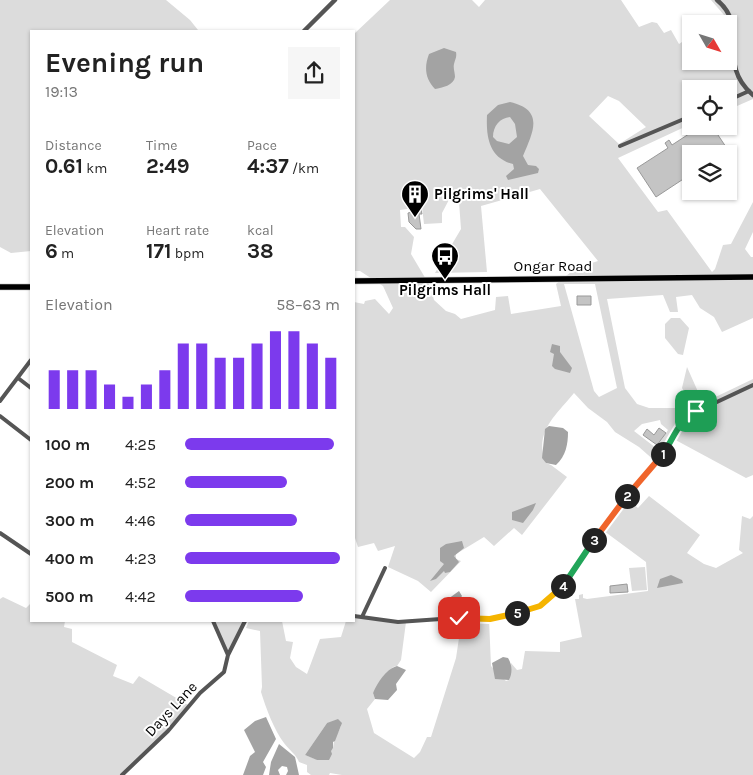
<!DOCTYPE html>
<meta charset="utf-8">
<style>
:root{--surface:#fff;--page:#f6f6f6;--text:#222;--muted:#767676;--accent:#7c3aed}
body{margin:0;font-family:Karla,sans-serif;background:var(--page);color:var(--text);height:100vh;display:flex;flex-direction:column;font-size:19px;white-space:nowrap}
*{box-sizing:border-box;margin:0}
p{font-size:16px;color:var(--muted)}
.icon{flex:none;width:28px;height:28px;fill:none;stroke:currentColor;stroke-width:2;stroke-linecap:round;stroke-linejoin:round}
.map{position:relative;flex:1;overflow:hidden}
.details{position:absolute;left:30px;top:30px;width:325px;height:592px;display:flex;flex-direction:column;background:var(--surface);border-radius:0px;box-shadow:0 1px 4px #0004}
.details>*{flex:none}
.needle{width:32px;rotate:129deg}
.tools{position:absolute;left:682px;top:15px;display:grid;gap:10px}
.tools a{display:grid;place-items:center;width:55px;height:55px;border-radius:0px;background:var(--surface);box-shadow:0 1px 4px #0004;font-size:25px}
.pin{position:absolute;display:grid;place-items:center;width:42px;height:42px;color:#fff;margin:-21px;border-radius:10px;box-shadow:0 2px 8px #0006}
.km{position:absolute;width:25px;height:25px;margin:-12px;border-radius:50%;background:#222;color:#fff;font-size:14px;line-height:25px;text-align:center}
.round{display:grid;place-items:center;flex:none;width:52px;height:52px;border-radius:0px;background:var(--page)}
.head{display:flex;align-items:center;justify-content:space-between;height:85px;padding:0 15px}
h1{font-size:28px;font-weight:700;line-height:38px}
.stats{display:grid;grid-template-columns:repeat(3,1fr);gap:8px;height:85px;padding:5px 15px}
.stats div{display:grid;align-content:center}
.stats b{font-size:21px;font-weight:700}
.stats small{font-size:14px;font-weight:400}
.stats p{font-size:14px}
.chart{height:140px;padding:10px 15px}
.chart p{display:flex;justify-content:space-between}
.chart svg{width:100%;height:90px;margin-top:5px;stroke:var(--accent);stroke-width:6}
ul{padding:0 15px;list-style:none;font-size:16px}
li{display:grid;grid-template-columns:80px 60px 1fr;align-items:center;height:38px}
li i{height:12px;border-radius:6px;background:var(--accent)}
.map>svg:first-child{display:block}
.green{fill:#dcdcdc;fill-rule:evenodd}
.water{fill:#a3a3a3;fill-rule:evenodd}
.building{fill:#c4c4c4;stroke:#999}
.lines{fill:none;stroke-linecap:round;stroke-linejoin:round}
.primary-casing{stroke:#dbdbdb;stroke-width:7}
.minor{stroke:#555;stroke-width:4}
.tertiary{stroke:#555;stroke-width:4.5}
.primary{stroke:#000;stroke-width:5.5}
.split-1-casing{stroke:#fff;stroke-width:10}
.split-2-casing{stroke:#fff;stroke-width:10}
.split-3-casing{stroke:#fff;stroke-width:10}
.split-4-casing{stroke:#fff;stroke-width:10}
.split-5-casing{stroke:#fff;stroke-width:10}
.split-6-casing{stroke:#fff;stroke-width:10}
.split-1{stroke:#22a559;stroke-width:6}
.split-2{stroke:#f0652b;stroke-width:6}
.split-3{stroke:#f0652b;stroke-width:6}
.split-4{stroke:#22a559;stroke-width:6}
.split-5{stroke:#f5b400;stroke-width:6}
.split-6{stroke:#f5b400;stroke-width:6}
.labels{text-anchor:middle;stroke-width:4;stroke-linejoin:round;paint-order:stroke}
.poi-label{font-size:15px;font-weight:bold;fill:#000;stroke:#fff;text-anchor:start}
.street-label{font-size:15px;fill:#000;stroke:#fff}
</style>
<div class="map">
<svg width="753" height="775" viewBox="0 0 753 775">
<rect width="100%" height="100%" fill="#fff"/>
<path class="green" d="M 0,0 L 166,0 L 190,20 L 198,30 L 31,31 L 31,251 L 11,253 L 0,247 Z
M 390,0 L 472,0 L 479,7 L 485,0 L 621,0 L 639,27 L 652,22 L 657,23 L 664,33 L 671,30 L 679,44 L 691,36 L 691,61 L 729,61 L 729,24 L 719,24 L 726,22 L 724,15 L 711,0 L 753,0 L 753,99 L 737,106 L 729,108 L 729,89 L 691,89 L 691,124 L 618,158 L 658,212 L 667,210 L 712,272 L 715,269 L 723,245 L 731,244 L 753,202 L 753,232 L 745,249 L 751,257 L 753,257 L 753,318 L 722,332 L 714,317 L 700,308 L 692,295 L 676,297 L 678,312 L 670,312 L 663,295 L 607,299 L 625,388 L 637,404 L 649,408 L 678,408 L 678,411 L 694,408 L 682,388 L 687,367 L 703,403 L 753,379 L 753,475 L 746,478 L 670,437 L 659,450 L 663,453 L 656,462 L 639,447 L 615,432 L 607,422 L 588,408 L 574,393 C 556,415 533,433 546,463 L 551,465 L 567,477 L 522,535 L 514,528 L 494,546 L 484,537 L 456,554 L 456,559 L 461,561 L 431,592 L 418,581 L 388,567 L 395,546 L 378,551 L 374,543 L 358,547 L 354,535 L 354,302 L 364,304 L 365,301 L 375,299 L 389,314 L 393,308 L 383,286 L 360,271 L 354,271 L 354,34 ZM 608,96 L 619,101 L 646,127 L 619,144 L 589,116 ZM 540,189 L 598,261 L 576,268 L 556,284 L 561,306 L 511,314 L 508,296 L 496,297 L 495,310 L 461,319 L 455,314 L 446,311 L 434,300 L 430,286 L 411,254 L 414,237 L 405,227 L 401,227 L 400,210 L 422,207 L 424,224 L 442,223 L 442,213 L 452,194 L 459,202 L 461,229 L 435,273 L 487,272 L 481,206 ZM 564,284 L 595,284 L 617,388 L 599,397 L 594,391 ZM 660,420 L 661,424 L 668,430 L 656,448 L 634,431 L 642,424 Z
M 671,318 L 680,318 L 689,328 L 683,355 L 678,354 L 665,338 L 665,324 Z
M 649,496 L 700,535 L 687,553 L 704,564 L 716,568 L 743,553 L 739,550 L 742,516 L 750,519 L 753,516 L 753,775 L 342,775 L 330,773 L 329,775 L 311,775 L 307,772 L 307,765 L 299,762 C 296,754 289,750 284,743 C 274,730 266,708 261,692 L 262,687 L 260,631 L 246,628 L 249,621 L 282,621 L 286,641 L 293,642 L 290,658 L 296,667 L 307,674 L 320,639 L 341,637 L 346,621 L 354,621 L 354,616 L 406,622 L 401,660 L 397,666 L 393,667 L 373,693 L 375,699 L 367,709 L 374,733 L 414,758 L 420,752 L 427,737 L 431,737 L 456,658 L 462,618 L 489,619 L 491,666 L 506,681 L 509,680 L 511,671 L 511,663 L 517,670 L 522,669 L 525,651 L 560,652 L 560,642 L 582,637 L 575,599 L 579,599 L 579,595 L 583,594 L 583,598 L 587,599 L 648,591 L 646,562 L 604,531 L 628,499 L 638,508 ZM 327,723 L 341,726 L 334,741 L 333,748 L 318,760 L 305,755 Z
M 645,567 L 647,590 L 632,591 L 629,568 Z
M 3,597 L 26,608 L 31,603 L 31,621 L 65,621 L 64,627 L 72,629 L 72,642 L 117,665 L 113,676 L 133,684 L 139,676 L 190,706 L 122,775 L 0,775 L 0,599 Z
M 213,621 L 245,621 L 228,655 Z"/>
<path class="water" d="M 444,48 L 456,52 C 457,58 455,59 454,64 C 453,68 455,73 455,77 C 454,85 442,88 435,89 C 425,79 424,67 429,54 Z
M 510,102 C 545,110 533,132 523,156 L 528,165 L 536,166 L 539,169 L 538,173 L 508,180 L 506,176 L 514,169 L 513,164 C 489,158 486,137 487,115 L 498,105 ZM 510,117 L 515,124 L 517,137 L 509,144 L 497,141 L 493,137 C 493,126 500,118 510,117 Z
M 552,344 L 560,346 L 560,352 L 572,368 L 570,373 L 555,369 L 552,366 L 554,354 L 550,352 Z
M 549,426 L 563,428 L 568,432 C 568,444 566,456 556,465 L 546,463 L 542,458 L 545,429 Z
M 536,503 L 533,510 L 523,523 L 512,520 L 512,512 Z
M 462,541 L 464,548 L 454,556 L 459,562 L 450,572 L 445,573 L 444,571 L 436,579 L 430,581 L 444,564 L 440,561 L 440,548 L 446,544 Z
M 671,575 L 682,580 L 683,583 L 657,588 L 660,579 Z
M 459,591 L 462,596 L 460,599 L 464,611 L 463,613 L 449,611 L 448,599 Z
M 503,657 L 508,658 C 513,666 512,674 509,680 L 495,679 L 492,663 Z
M 397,666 L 406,670 L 396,684 L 397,690 L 388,700 L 375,699 L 373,693 C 378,682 385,670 397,666 Z
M 266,717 L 276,739 L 263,762 L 266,767 L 263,775 L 243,775 L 250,756 L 255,752 L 244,730 L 255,721 Z
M 338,719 L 342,723 L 335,741 L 333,742 L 333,748 L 331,751 L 332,754 L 329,760 L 317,760 L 305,755 L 327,723 Z
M 279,744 L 295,757 L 299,775 L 286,775 L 288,771 L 287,767 L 282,766 L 278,770 L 280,775 L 269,775 L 271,762 Z"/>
<path class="building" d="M 701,126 L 712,126 L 728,150 L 722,154 L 691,154 L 691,174 L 656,197 L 637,168 L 668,148 L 665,143 L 669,140 L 672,145 Z
M 421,210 L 422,214 L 419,214 L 421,229 L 416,229 L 409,222 L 408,213 Z
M 577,296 L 591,296 L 591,305 L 577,305 Z
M 659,428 L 666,433 L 657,445 L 643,435 L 647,429 L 654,435 Z
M 627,584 L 628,592 L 610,593 L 610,586 Z"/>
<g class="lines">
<g class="primary-casing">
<path id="primary" d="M 354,281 L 753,277
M 0,287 L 31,287"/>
</g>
<path class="minor" d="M 729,100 L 749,91
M 620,146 L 691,116
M 18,378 L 31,388
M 0,401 L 31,360
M 0,416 L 31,440
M 0,533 L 31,554
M 354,616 L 398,622 L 455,618 L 489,619 L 505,617 L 540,606 L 565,584 L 613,513 L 661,457 L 679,425 L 687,416 L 753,385
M 362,617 L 385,568
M 213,621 L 228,655 L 245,621
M 122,775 L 168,731 L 200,693 L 224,672 L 228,655"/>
<path class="tertiary" d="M 717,0 C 751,28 715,63 753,95
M 304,31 L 335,0"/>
<use href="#primary" class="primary"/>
</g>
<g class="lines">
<g class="split-1-casing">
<path id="split-1" d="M 663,454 C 674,438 678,421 696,411"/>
</g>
<g class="split-2-casing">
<path id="split-2" d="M 627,496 L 663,454"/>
</g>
<g class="split-3-casing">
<path id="split-3" d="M 594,540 L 627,496"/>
</g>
<g class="split-4-casing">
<path id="split-4" d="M 563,586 L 594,540"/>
</g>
<g class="split-5-casing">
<path id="split-5" d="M 517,613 L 540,606 L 563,586"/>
</g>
<g class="split-6-casing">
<path id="split-6" d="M 459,618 L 490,619 L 517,613"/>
</g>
<use href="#split-1" class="split-1"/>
<use href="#split-2" class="split-2"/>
<use href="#split-3" class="split-3"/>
<use href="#split-4" class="split-4"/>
<use href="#split-5" class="split-5"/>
<use href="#split-6" class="split-6"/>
</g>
<defs>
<g id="building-pin" transform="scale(1.4375)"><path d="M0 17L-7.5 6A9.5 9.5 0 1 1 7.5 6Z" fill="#000" stroke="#fff"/><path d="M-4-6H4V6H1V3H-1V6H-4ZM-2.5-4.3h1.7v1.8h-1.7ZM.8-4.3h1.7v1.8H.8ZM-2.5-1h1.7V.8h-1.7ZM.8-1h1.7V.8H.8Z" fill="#fff"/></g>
<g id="bus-pin" transform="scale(1.4375)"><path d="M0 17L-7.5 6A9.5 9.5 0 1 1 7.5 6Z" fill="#000" stroke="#fff"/><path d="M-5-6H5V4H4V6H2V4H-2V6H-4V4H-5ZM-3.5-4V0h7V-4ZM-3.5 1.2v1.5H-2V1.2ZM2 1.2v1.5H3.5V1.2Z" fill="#fff"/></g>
</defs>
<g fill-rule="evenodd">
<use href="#building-pin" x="415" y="194"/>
<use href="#bus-pin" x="445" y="256"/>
</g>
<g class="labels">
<g class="poi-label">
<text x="434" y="199">Pilgrims' Hall</text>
<text x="445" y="295" text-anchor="middle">Pilgrims Hall</text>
</g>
<g class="street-label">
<text x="553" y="271">Ongar Road</text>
<text transform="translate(171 709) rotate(-47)" y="5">Days Lane</text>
</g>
</g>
</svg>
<div class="tools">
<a><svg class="needle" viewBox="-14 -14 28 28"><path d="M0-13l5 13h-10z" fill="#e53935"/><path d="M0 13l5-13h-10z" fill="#767676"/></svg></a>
<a><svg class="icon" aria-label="locate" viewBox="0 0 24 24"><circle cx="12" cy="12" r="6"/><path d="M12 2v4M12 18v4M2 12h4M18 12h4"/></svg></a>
<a><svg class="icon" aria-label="layers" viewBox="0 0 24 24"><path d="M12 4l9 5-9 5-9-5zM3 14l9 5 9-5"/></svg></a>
</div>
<div class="pin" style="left:696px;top:411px;background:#1e9e55"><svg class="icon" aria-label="arrive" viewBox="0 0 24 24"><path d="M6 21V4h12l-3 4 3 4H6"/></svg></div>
<div class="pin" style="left:459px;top:618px;background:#d93025"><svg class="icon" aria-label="check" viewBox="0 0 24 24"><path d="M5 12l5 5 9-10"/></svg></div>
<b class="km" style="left:663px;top:454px">1</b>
<b class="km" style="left:627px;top:496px">2</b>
<b class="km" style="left:594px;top:540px">3</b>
<b class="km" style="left:563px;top:586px">4</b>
<b class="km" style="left:517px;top:613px">5</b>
<section class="details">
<div class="head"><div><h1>Evening run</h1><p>19:13</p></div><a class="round"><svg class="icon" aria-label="share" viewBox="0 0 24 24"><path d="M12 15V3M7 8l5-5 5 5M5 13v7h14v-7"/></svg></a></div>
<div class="stats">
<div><p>Distance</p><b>0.61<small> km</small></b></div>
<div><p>Time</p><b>2:49</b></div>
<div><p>Pace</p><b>4:37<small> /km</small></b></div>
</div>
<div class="stats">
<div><p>Elevation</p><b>6<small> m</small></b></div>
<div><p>Heart rate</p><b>171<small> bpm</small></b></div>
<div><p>kcal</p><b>38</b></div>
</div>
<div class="chart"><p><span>Elevation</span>58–63 m</p>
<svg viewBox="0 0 160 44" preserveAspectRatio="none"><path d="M5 44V25M15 44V25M25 44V25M35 44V32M45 44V38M55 44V32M65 44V25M75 44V12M85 44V12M95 44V19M105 44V19M115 44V12M125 44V6M135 44V6M145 44V12M155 44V19"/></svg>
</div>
<ul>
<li><b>100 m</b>4:25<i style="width:96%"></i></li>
<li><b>200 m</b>4:52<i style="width:66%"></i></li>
<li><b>300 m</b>4:46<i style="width:72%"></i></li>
<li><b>400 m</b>4:23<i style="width:100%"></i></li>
<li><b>500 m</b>4:42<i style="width:76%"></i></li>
</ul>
</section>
</div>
